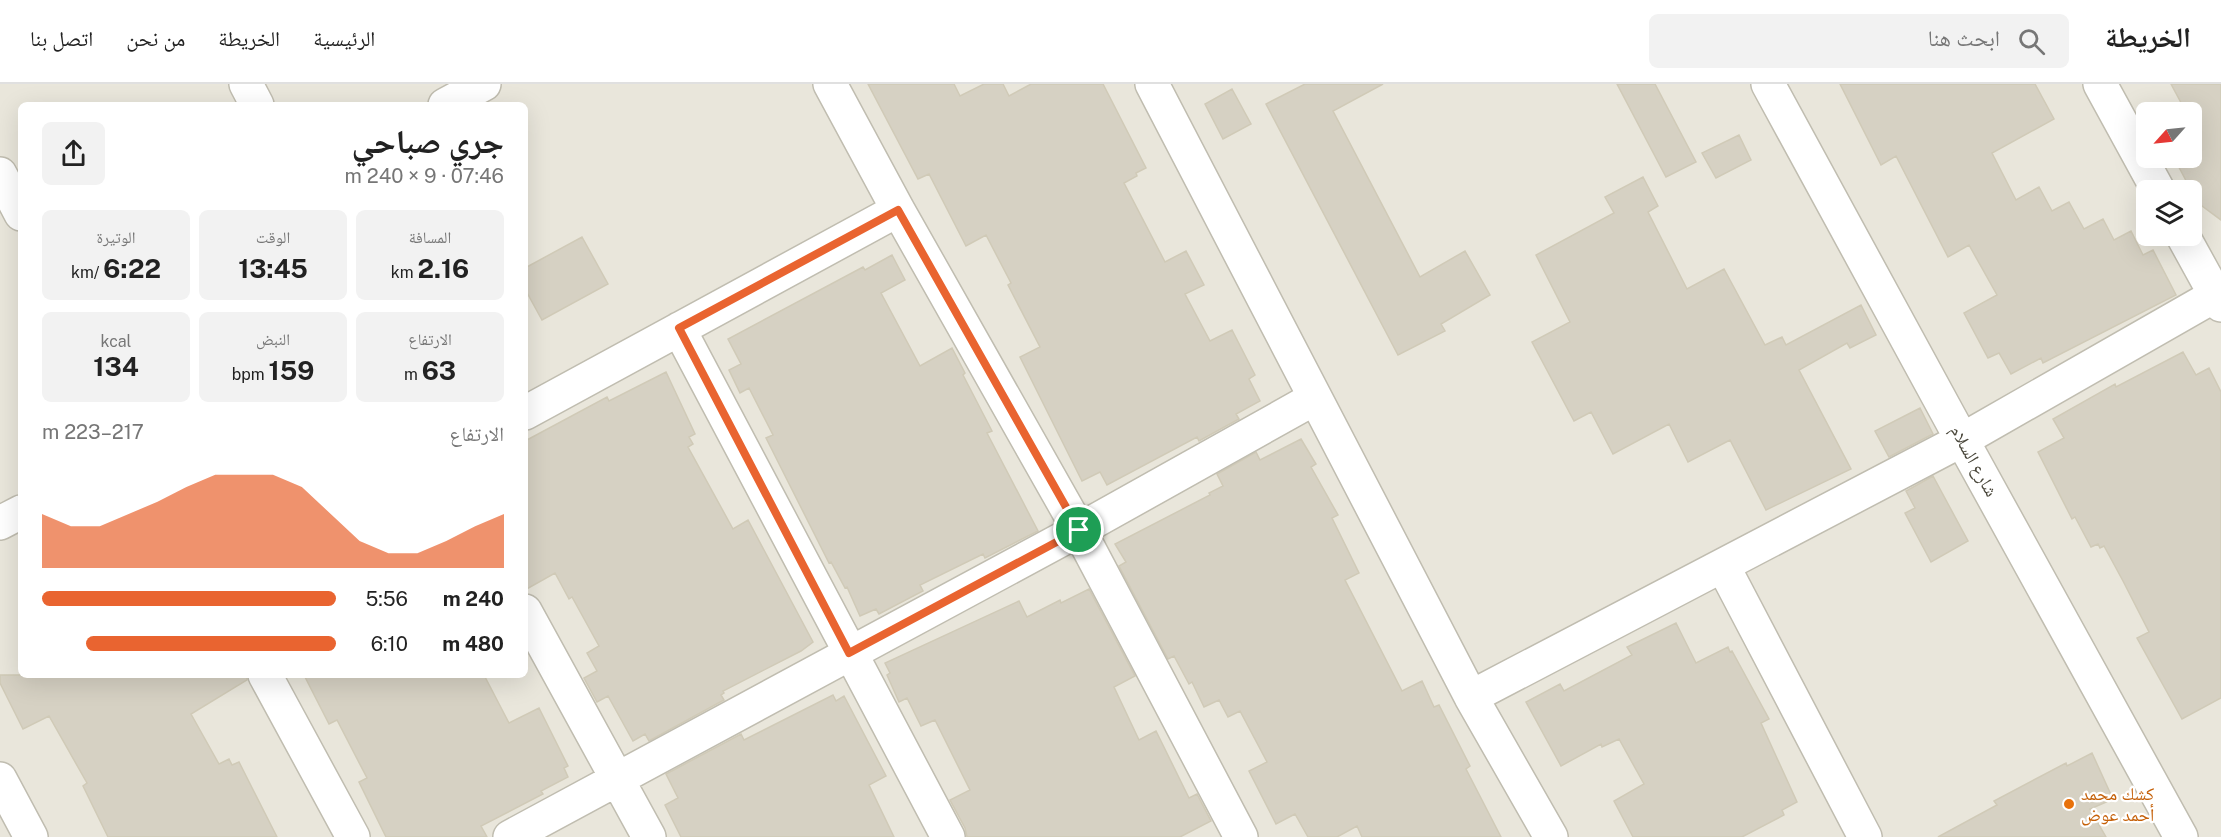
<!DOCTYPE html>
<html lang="ar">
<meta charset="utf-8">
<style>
:root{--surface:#fff;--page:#f2f2f2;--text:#222;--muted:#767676;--line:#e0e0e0;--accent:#e96430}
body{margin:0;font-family:"Public Sans","Noto Naskh Arabic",sans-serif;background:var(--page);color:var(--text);direction:rtl;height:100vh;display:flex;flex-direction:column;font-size:22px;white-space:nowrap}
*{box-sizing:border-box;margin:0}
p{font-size:20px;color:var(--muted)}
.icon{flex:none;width:33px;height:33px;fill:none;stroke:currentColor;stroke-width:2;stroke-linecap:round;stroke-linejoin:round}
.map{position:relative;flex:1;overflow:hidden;direction:ltr}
.panel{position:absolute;left:18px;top:18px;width:510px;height:576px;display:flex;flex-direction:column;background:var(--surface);border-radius:9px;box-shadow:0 6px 24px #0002;direction:rtl}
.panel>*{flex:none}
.needle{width:39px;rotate:243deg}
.buttons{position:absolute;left:2136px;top:18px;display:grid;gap:12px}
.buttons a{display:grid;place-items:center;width:66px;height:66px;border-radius:9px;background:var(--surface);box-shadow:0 6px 24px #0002;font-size:30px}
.pin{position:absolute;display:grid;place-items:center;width:51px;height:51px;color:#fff;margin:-26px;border:3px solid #fff;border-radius:50%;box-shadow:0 2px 6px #0007}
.round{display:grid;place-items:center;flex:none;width:63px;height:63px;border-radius:9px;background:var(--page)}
.headline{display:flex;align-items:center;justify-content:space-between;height:102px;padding:0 24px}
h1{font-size:33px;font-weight:700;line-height:45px}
.figures{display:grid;grid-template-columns:repeat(3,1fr);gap:9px;height:102px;padding:6px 24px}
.figures div{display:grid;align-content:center;border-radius:9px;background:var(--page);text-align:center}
.figures b{font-size:26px;font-weight:700}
.figures small{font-size:16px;font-weight:400}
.figures p{font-size:16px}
.chart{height:168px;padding:12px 24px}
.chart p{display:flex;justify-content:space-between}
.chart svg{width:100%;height:108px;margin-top:6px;fill:var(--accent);opacity:.7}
ul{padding:0 24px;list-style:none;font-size:20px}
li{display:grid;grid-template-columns:96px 72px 1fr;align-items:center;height:45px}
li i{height:15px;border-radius:8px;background:var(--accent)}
header{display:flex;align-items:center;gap:36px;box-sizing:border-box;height:84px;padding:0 30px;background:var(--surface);border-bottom:2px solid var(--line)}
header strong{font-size:28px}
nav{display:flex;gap:33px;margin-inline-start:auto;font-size:21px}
.search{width:420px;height:54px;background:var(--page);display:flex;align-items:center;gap:15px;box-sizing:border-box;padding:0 21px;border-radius:9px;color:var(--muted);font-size:22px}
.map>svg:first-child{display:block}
.residential{fill:#e9e6db;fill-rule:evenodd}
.building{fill:#d6d1c3;stroke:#d0cab7;stroke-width:1.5}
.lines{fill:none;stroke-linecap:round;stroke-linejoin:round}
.minor-casing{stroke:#c0bdb0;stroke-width:36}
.minor{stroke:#fff;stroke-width:33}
.route-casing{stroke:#fff;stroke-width:12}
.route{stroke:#e96430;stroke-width:8}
.food-dot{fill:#e8710a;stroke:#fff;stroke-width:2}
.labels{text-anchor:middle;stroke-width:4.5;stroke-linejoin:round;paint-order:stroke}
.street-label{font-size:18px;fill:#49463a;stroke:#fff}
.food-label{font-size:18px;fill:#c56008;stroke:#fff;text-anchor:start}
</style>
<header>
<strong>الخريطة</strong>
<div class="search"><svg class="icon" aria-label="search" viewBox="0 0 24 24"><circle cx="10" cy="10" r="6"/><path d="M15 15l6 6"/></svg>ابحث هنا</div>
<nav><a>الرئيسية</a><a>الخريطة</a><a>من نحن</a><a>اتصل بنا</a></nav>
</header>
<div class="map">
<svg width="2221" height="753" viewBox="0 0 2221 753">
<rect width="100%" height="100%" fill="#f5f4ed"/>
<path class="residential" d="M 0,0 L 2221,0 L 2221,753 L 0,753 ZM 21,21 L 525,21 L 525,591 L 21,591 ZM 2146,28 L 2192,28 L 2192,74 L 2146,74 ZM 2146,106 L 2192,106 L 2192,152 L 2146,152 Z"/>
<path class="building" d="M 868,0 L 954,0 L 960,12 L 984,0 L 1003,0 L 1009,12 L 1031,0 L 1103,0 L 1146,84 L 1136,89 L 1137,92 L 1124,99 L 1165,178 L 1186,167 L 1204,201 L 1185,210 L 1210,257 L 1232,246 L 1255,291 L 1249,295 L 1260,317 L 1236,330 L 1239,335 L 1199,357 L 1197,353 L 1107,401 L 1100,388 L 1082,397 L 1020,273 L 1040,263 L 1008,201 L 1011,199 L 986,151 L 966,162 L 929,90 L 918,95 Z
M 1305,0 L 1383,0 L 1333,27 L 1420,193 L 1465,167 L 1490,211 L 1441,240 L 1445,247 L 1398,271 L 1266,20 Z
M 1617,0 L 1655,0 L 1696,78 L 1666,93 Z
M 1840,0 L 2035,0 L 2054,35 L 1992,69 L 2016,116 L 2039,103 L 2052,127 L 2069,118 L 2084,145 L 2103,135 L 2114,156 L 2131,147 L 2143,171 L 2153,166 L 2176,211 L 2043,279 L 2041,274 L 2011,290 L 1999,269 L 1988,274 L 1964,229 L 1997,211 L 1969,161 L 1948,173 L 1896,72 L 1881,81 Z
M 2171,0 L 2221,0 L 2221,136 L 2198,119 L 2174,74 L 2192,74 L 2192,28 L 2186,28 Z
M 1232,5 L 1251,40 L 1223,55 L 1205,20 Z
M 1739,51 L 1751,76 L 1716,94 L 1702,69 Z
M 1643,93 L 1658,122 L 1648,128 L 1687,205 L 1724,185 L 1765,261 L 1782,253 L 1786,261 L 1861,221 L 1876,251 L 1850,264 L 1847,259 L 1799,286 L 1851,385 L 1766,426 L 1730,356 L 1688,378 L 1669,340 L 1613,370 L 1591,328 L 1574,337 L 1532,258 L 1570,238 L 1536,171 L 1614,129 L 1605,113 Z
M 582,153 L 608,200 L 542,236 L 525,205 L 525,184 Z
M 892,171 L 905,196 L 881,209 L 920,282 L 952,264 L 965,289 L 963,291 L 992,347 L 987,349 L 1038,447 L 985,474 L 983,470 L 920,501 L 923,507 L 879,530 L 876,525 L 860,532 L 847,503 L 845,504 L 831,478 L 829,479 L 766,354 L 773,351 L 749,304 L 740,309 L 729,286 L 741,280 L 728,255 L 863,183 L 865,186 Z
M 2183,268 L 2196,291 L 2209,284 L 2221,308 L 2221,614 L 2182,635 L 2137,554 L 2149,548 L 2123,497 L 2104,462 L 2100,464 L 2098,460 L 2091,463 L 2075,433 L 2072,435 L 2038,368 L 2064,354 L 2053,335 L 2115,300 L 2116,303 Z
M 666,288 L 695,350 L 689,353 L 693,360 L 688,363 L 733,445 L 748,436 L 813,558 L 801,567 L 723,607 L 724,609 L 721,611 L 724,616 L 649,657 L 645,650 L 633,657 L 608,612 L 597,618 L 584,594 L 597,587 L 587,569 L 599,562 L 572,513 L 569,515 L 555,489 L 525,506 L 525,357 L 607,313 L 609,317 Z
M 1920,324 L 1933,350 L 1889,373 L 1875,347 Z
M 1301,355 L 1316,380 L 1311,383 L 1338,431 L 1332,434 L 1359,489 L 1345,496 L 1402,607 L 1422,597 L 1434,623 L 1439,621 L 1470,682 L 1466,685 L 1501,753 L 1362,753 L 1357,742 L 1337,753 L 1308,753 L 1295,730 L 1276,740 L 1249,687 L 1267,678 L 1240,627 L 1228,633 L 1219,616 L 1204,623 L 1192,598 L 1189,600 L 1174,572 L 1168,575 L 1119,482 L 1126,478 L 1115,460 L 1210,411 L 1209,409 L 1223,402 L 1217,390 L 1256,368 L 1260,376 Z
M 1933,392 L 1968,457 L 1931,478 L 1905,429 L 1915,424 L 1906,407 Z
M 1089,505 L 1135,592 L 1114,603 L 1139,656 L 1156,647 L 1189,714 L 1197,710 L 1211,737 L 1180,753 L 967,753 L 965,744 L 950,716 L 970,706 L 935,636 L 921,642 L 907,614 L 899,618 L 887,591 L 890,589 L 885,579 L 1019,517 L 1027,533 L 1060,516 L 1061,519 Z
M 1676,539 L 1696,579 L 1728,563 L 1730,568 L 1732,567 L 1769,635 L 1761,639 L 1797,718 L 1782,726 L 1784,731 L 1742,753 L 1633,753 L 1614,717 L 1644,700 L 1619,655 L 1602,663 L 1601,660 L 1561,682 L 1526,618 L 1560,600 L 1564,607 L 1632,571 L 1627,563 Z
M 0,591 L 246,591 L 247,596 L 191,630 L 219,680 L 229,675 L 232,681 L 239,678 L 277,753 L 108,753 L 83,702 L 87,699 L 49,632 L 23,645 L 0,599 Z
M 304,591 L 484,591 L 509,639 L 539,624 L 568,682 L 564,684 L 568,693 L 541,707 L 543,710 L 481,742 L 487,753 L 386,753 L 359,698 L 367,694 L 337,636 L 329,640 Z
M 833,611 L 836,617 L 844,612 L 886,692 L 869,701 L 894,753 L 681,753 L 665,721 L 678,714 L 666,690 L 741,650 L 744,656 Z
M 2092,669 L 2113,715 L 2090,725 L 2106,753 L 1938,753 L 1997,721 L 1994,717 L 2066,679 L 2067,682 Z"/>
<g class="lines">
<g class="minor-casing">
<path id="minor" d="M 246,0 L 257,21
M 830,0 L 898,126 L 1079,446 L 1241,753
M 1152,0 L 1471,613 L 1551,753
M 1768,0 L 1962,356 L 2181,753
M 2100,0 L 2158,106
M 445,21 L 484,0
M 0,90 L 21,130
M 2183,152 L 2221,221
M 679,245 L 948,753
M 525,329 L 898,126
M 0,439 L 21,428
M 1723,482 L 1865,753
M 525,527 L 649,753
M 265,591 L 353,753
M 1471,613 L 1962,356 L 2221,208
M 0,695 L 31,753
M 510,753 L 1079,446 L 1315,314"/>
</g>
<use href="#minor" class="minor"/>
</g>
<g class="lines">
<g class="route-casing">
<path id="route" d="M 898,126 L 1079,446 L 849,569 L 679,244 Z"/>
</g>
<use href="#route" class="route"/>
</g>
<circle class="food-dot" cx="2069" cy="720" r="6"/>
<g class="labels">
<g class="street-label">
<text transform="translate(1974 377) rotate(61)" y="6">شارع السلام</text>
</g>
<g class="food-label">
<text x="2081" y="716">كشك محمد<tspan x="2081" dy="21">أحمد عوض</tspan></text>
</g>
</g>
</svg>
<div class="buttons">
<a><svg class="needle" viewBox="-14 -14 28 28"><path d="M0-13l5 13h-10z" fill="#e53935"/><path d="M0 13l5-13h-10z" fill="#767676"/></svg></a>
<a><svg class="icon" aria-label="layers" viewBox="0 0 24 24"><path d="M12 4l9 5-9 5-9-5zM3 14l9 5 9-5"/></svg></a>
</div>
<div class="pin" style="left:1079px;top:446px;background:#1e9e55"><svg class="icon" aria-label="arrive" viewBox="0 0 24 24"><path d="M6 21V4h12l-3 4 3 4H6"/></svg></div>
<section class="panel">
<div class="headline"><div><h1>جري صباحي</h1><p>07:46 · 9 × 240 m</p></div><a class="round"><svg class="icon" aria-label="share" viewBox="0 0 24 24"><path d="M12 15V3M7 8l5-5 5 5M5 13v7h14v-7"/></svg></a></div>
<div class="figures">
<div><p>المسافة</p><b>2.16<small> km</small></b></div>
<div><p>الوقت</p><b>13:45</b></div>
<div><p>الوتيرة</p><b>6:22<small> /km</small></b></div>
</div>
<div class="figures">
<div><p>الارتفاع</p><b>63<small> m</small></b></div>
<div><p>النبض</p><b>159<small> bpm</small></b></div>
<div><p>kcal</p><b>134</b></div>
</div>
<div class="chart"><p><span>الارتفاع</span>217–223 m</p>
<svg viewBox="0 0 160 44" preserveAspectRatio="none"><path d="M0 44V22L10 27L20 27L30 22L40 17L50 11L60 6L70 6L80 6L90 11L100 22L110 33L120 38L130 38L140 33L150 27L160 22V44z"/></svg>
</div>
<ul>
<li><b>240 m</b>5:56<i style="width:100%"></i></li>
<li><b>480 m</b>6:10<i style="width:85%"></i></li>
</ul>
</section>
</div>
